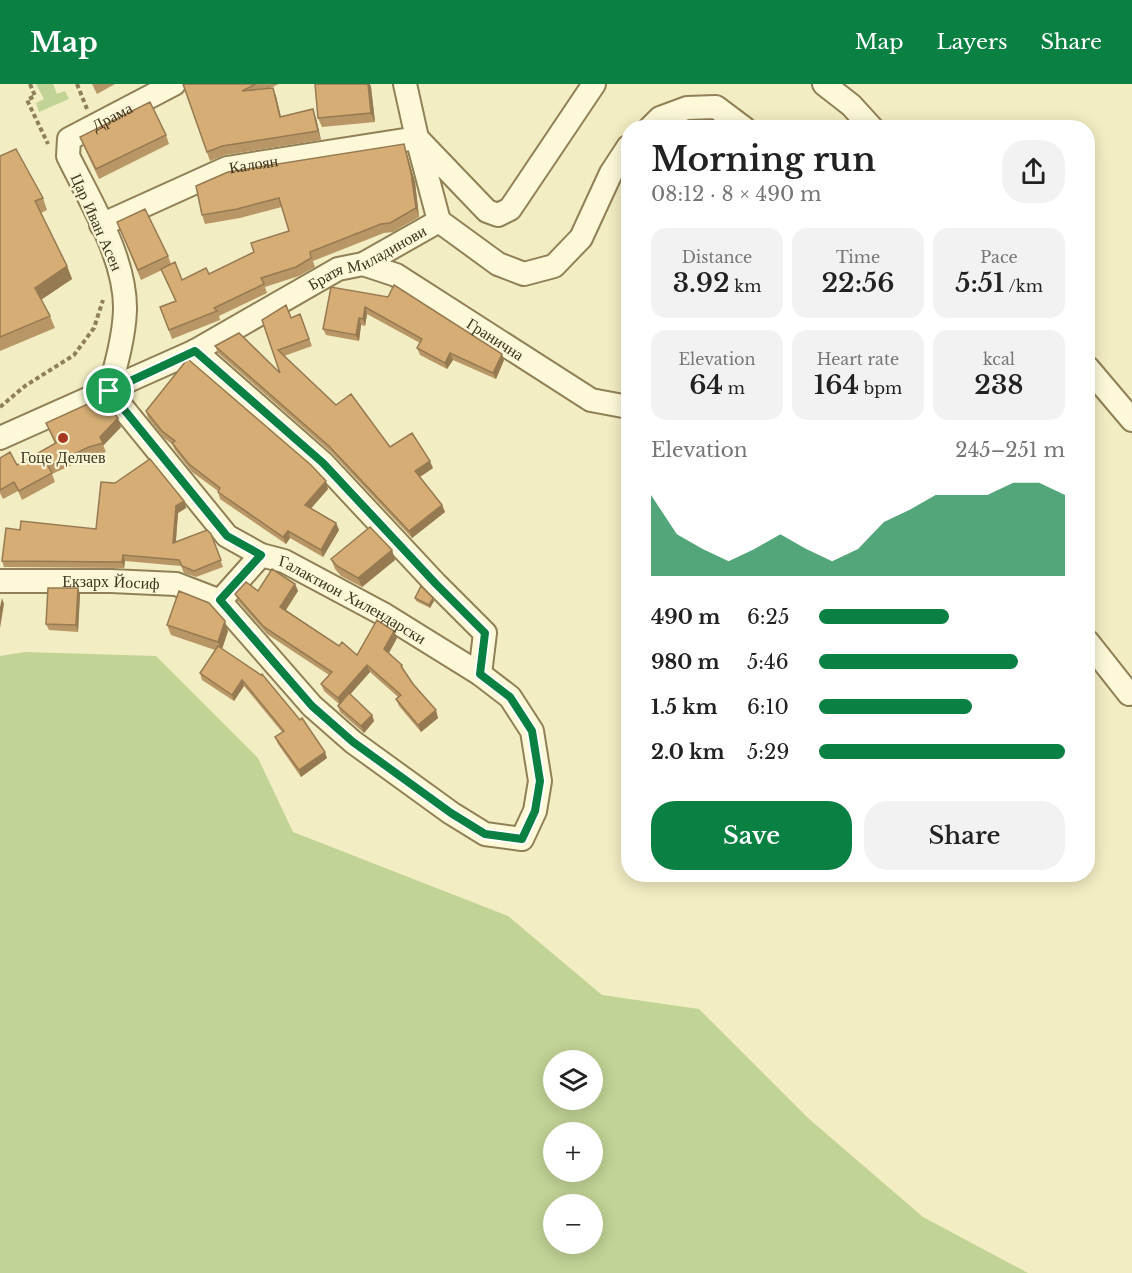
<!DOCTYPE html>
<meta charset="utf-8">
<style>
:root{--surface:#fff;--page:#f2f2f2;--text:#222;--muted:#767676;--accent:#0b8043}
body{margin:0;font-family:"Libre Baskerville",serif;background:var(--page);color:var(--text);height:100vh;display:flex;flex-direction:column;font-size:22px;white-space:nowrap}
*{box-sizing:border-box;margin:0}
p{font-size:20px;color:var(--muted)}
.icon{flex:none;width:33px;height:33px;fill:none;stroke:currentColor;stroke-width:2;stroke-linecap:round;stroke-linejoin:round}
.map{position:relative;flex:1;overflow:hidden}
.drawer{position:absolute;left:621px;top:36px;width:474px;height:762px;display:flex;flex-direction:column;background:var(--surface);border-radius:24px;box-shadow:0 3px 15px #0003}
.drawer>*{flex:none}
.tools{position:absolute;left:543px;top:966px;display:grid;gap:12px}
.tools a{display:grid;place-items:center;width:60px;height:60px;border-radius:50%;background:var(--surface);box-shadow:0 3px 15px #0003;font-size:30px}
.pin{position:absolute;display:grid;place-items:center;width:51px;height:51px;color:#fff;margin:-26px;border:3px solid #fff;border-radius:50%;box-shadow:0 2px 6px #0007}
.round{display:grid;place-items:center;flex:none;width:63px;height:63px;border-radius:24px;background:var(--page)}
.summary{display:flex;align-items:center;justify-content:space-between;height:102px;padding:0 30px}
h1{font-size:33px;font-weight:600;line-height:45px}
.stats{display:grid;grid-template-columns:repeat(3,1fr);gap:9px;height:102px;padding:6px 30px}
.stats div{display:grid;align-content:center;border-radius:15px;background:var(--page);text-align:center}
.stats b{font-size:26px;font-weight:600}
.stats small{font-size:16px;font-weight:400}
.stats p{font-size:16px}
.chart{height:168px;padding:12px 30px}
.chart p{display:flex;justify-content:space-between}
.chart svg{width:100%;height:108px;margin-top:6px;fill:var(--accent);opacity:.7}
.button{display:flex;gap:12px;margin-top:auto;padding:12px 30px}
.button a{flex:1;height:69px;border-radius:24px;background:var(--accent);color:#fff;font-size:24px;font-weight:600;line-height:69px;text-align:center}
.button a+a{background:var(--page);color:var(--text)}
ul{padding:0 30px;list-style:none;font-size:20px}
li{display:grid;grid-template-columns:96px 72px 1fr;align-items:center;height:45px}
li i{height:15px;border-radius:8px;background:var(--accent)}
header{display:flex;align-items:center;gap:36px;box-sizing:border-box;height:84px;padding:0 30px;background:var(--accent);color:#fff}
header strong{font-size:28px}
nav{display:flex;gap:33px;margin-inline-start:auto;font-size:21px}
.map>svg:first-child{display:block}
.green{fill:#c1d395;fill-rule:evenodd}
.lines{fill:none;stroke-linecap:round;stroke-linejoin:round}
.minor-casing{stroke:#908057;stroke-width:26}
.path{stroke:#908057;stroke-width:4;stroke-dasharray:4.5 3;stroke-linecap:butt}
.minor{stroke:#fcf8d8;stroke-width:22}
.wall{fill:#b89665}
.shaded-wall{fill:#967a52}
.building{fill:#d6ae75;stroke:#967a52;stroke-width:1.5}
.route-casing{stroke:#fff;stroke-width:12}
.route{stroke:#0b8043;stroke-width:8}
.poi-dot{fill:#a63720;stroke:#f9f5d4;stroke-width:2}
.labels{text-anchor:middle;stroke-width:4.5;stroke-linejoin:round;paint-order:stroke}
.street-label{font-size:16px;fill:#3e331d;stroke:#f9f5d4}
.poi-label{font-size:16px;fill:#3e331d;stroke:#f9f5d4}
</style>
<header>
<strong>Map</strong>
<nav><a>Map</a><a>Layers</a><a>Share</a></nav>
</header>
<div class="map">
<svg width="1132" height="1189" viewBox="0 0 1132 1189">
<rect width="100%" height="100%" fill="#f3edc3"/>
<path class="green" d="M 36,0 L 53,0 L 57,10 L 65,7 L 69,15 L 39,28 L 36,19 L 44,15 Z
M 26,568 L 156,572 L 258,674 L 293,748 L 508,832 L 602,911 L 699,925 L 808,1034 L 923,1133 L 1028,1189 L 0,1189 L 0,572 ZM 592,976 L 592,1016 L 554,1016 L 554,976 ZM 554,1048 L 592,1048 L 592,1088 L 554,1088 ZM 554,1120 L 592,1120 L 592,1160 L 554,1160 Z"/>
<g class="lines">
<g class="minor-casing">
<g id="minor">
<path d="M 824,0 L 851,21 L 872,44"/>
<path d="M 650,44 L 660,34 L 687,24 L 716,23 L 744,44"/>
<path d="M 439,137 L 498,180 L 524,190 L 554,182 L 581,154 L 611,89 L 628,63"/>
<path id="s1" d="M 101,141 L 227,84 L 417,54 L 405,0"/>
<path id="s2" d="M 363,180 L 396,191 L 591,316 L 623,322 L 628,321"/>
<path d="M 195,267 L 323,379 L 436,500 L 485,549 L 480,590"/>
<path d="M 1088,284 L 1132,336"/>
<path id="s3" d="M 109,307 L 227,452 L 261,471 L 284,477 L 385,531 L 480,590 L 510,613 L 532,647 L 540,697 L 535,727 L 522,755 L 485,750 L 451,729 L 353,658 L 312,622 L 220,517"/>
<path id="s4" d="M 109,307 C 116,281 124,253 125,226 C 126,174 90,117 68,72 L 69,55 L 174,0"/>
<path id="s5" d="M 0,354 L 195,267 L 338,185 L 363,180 L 439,137 L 417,54 L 487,127 L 498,131 L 510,125 L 594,0"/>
<path id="s6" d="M 0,497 L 111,497 L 176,500 L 220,517 L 261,471"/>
<path d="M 1088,558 L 1129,610"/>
</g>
</g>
<path class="path" d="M 30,0 L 35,12 L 27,16 L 48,60
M 77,0 L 87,25
M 0,323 L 25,302 L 74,271 L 94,244 L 103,216"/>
<use href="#minor" class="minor"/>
</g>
<path class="wall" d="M 92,0 L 115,0 L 97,10 Z
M 183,0 L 279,0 L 270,4 L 276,12 L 281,33 L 316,34 L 321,56 L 225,71 L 210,77 Z
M 371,3 L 375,38 L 322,43 L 318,34 Z
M 166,51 L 169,60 L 99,95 L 84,63 L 80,53 Z
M 407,69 L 415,98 L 419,133 L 393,148 L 384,149 L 313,177 L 315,183 L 299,192 L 265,203 L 267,209 L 219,232 L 220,236 L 172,255 L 160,223 L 175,217 L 162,186 L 141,196 L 117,138 L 168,172 L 171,180 L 182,196 L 209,190 L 254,168 L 289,147 L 282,123 L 240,134 L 205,140 L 202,131 Z
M 0,72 L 43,114 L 47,126 L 41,129 L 67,182 L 72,195 L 41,216 L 50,232 L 55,244 L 0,267 Z
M 331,203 L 502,270 L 504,276 L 496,295 L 453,276 L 447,285 L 420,271 L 417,264 L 420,259 L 367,230 L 365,242 L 361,241 L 359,257 L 326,251 L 323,245 Z
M 300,230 L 312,262 L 284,272 L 336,321 L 390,363 L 433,384 L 420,393 L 442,421 L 445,428 L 412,454 L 332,369 L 218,269 L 215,262 L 280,289 L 262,236 L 291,234 Z
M 146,327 L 328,405 L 311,424 L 336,439 L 339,446 L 323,473 L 290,454 L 286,460 L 220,415 L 218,407 L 192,388 L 175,366 L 172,360 L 164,354 L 148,334 Z
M 46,339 L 121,343 L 103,361 L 106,368 L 92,372 L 52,390 L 55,398 L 22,416 L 18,407 L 3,415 L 0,409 L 0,374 L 17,381 L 55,360 Z
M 184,417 L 186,424 L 178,429 L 176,458 L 211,450 L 223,483 L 196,493 L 184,489 L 181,482 L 125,477 L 124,484 L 4,483 L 2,477 L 20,446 L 96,445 Z
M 392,466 L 395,476 L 362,503 L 341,492 L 335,485 L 331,475 Z
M 295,500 L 298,507 L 286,526 L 339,562 L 357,571 L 394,547 L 397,554 L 389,569 L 402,581 L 404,587 L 413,600 L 438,634 L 421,648 L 399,622 L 396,615 L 398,613 L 370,588 L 350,610 L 372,631 L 374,637 L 364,649 L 340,628 L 338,622 L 339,620 L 324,607 L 321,600 L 329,591 L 267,550 L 238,517 L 235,510 Z
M 80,510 L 78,548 L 49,546 L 46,540 Z
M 415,514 L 433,514 L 434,517 L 430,524 L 416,517 Z
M 167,541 L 228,547 L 222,565 L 327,674 L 301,693 L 278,660 L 275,653 L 282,648 L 244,602 L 234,617 L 202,596 L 200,589 L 215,566 L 171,551 Z"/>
<path class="shaded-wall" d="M 368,0 L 370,0 L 371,3 L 375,38 L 371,29 Z
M 273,4 L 276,12 L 283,42 L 280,33 Z
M 313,25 L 316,34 L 321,56 L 318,47 Z
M 404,60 L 415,98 L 419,133 L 416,124 Z
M 67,182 L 72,195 L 39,217 L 35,204 Z
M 365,223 L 367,230 L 365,242 L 363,235 Z
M 359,234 L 361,241 L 359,257 L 356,251 Z
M 450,269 L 453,276 L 447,285 L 445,279 Z
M 502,270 L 504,276 L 496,295 L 493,289 Z
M 118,334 L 121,343 L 103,362 L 100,353 Z
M 430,377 L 433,384 L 418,394 L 415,387 Z
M 326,397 L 328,405 L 308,428 L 305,421 Z
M 184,417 L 186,424 L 178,429 L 175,466 L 173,459 L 176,422 Z
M 442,421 L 445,428 L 412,454 L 409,447 Z
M 336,439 L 339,446 L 323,473 L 321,466 Z
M 288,447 L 290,454 L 286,460 L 283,453 Z
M 392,466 L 395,476 L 362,503 L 358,494 Z
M 123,471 L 125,477 L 124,484 L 122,478 Z
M 295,500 L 298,507 L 283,530 L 280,523 Z
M 78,504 L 80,510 L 78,548 L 76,541 Z
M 2,514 L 4,520 L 0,544 L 0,523 Z
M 433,514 L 434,517 L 430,524 L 429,521 Z
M 225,537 L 228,547 L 221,568 L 218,558 Z
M 394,547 L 397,554 L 387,572 L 384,565 Z
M 367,581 L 370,588 L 340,622 L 338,614 Z
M 242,596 L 244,602 L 234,617 L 232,611 Z
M 436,626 L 438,634 L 421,648 L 418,641 Z
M 372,631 L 374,637 L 364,649 L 361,642 Z
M 325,668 L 327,674 L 301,693 L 299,686 Z"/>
<path class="building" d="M 183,0 L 256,0 L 242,7 L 273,4 L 280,33 L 313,25 L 318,47 L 222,62 L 207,68 Z
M 315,0 L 368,0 L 371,29 L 318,34 Z
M 150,18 L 166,51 L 96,85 L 80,53 Z
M 404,60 L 411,89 L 416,124 L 390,139 L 381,140 L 310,168 L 311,174 L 296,183 L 261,194 L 264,200 L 214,224 L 217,227 L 169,246 L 160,223 L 176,217 L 161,185 L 175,178 L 182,196 L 206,184 L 209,190 L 254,168 L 251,159 L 289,147 L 279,114 L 237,125 L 202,131 L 196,102 L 228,88 Z
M 16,65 L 43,114 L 35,117 L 67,182 L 35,204 L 50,232 L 0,253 L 0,72 Z
M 145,125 L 168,172 L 138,186 L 117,138 Z
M 394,201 L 502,270 L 493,289 L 450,269 L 445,279 L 417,264 L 422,255 L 365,223 L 363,235 L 359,234 L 356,251 L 323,245 L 331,203 L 388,213 Z
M 286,221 L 291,234 L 300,230 L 309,255 L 278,266 L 336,321 L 351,310 L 390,363 L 412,349 L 430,377 L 415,387 L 442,421 L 409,447 L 329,362 L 215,262 L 239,249 L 280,289 L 262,236 Z
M 189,276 L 311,381 L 326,397 L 305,421 L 336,439 L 321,466 L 288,447 L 283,453 L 218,408 L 220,404 L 189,380 L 172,359 L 175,357 L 162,347 L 146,327 L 186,277 Z
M 101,314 L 118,334 L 100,353 L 103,359 L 89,363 L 48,382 L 52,389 L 19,407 L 14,398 L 0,406 L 0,374 L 10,368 L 17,381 L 56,359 L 46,339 Z
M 150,375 L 184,417 L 176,422 L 173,459 L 207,446 L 211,450 L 221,476 L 194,487 L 182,482 L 179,476 L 123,471 L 122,478 L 2,477 L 6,444 L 20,446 L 21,437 L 96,445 L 101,398 L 115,399 Z
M 370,443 L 392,466 L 358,494 L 337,482 L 331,475 Z
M 272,485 L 295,500 L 280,523 L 339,562 L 342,558 L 357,571 L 377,536 L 394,547 L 384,565 L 402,581 L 401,582 L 413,600 L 436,626 L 418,641 L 396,615 L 401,611 L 367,581 L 338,614 L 321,600 L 332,588 L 264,543 L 235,510 L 246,498 L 258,507 Z
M 421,502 L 433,514 L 429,521 L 415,514 Z
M 48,504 L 78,504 L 76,541 L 46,540 Z
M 179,507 L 209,519 L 225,537 L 218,558 L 167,541 Z
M 218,562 L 261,591 L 262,590 L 300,636 L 302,634 L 325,668 L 299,686 L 275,653 L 284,647 L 242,596 L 232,611 L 200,589 Z
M 349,609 L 372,631 L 361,642 L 338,622 Z"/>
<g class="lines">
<g class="route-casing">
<path id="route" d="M 195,267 L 323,379 L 436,500 L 485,549 L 480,590 L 510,613 L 532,647 L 540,697 L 535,727 L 522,755 L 485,750 L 451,729 L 353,658 L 312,622 L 220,516 L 261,471 L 227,452 L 109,307 Z"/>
</g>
<use href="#route" class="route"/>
</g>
<circle class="poi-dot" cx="63" cy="354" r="6"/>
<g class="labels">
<g class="street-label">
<text dy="6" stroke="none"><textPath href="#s4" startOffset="314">Драма</textPath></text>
<text dy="6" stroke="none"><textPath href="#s1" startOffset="165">Калоян</textPath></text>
<text transform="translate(97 138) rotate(66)" y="6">Цар Иван Асен</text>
<text dy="6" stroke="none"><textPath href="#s5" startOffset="410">Братя Миладинови</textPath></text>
<text dy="6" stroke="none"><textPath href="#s2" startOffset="153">Гранична</textPath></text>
<text dy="6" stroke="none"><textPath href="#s6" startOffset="111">Екзарх Йосиф</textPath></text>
<text dy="6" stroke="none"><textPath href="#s3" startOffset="328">Галактион Хилендарски</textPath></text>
</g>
<g class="poi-label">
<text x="63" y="379">Гоце Делчев</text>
</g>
</g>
</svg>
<div class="tools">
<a><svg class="icon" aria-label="layers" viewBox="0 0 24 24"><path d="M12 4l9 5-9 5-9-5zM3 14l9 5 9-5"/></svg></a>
<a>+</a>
<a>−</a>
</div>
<div class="pin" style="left:109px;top:307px;background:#1e9e55"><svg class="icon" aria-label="arrive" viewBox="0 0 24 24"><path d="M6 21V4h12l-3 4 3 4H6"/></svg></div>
<section class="drawer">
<div class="summary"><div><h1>Morning run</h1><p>08:12 · 8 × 490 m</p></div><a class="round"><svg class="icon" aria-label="share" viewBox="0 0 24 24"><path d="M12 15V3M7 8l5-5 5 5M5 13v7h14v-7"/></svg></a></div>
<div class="stats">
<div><p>Distance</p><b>3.92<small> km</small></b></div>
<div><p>Time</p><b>22:56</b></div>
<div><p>Pace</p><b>5:51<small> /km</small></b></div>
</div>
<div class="stats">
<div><p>Elevation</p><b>64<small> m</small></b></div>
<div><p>Heart rate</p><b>164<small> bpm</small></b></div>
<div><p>kcal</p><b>238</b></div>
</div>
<div class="chart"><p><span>Elevation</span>245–251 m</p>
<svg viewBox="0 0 160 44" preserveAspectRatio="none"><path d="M0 44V11L10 27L20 33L30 38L40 33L50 27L60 33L70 38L80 33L90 22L100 17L110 11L120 11L130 11L140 6L150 6L160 11V44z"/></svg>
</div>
<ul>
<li><b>490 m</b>6:25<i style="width:53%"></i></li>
<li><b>980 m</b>5:46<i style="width:81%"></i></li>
<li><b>1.5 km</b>6:10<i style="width:62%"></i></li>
<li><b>2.0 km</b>5:29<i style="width:100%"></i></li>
</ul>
<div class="button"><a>Save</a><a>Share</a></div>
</section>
</div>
